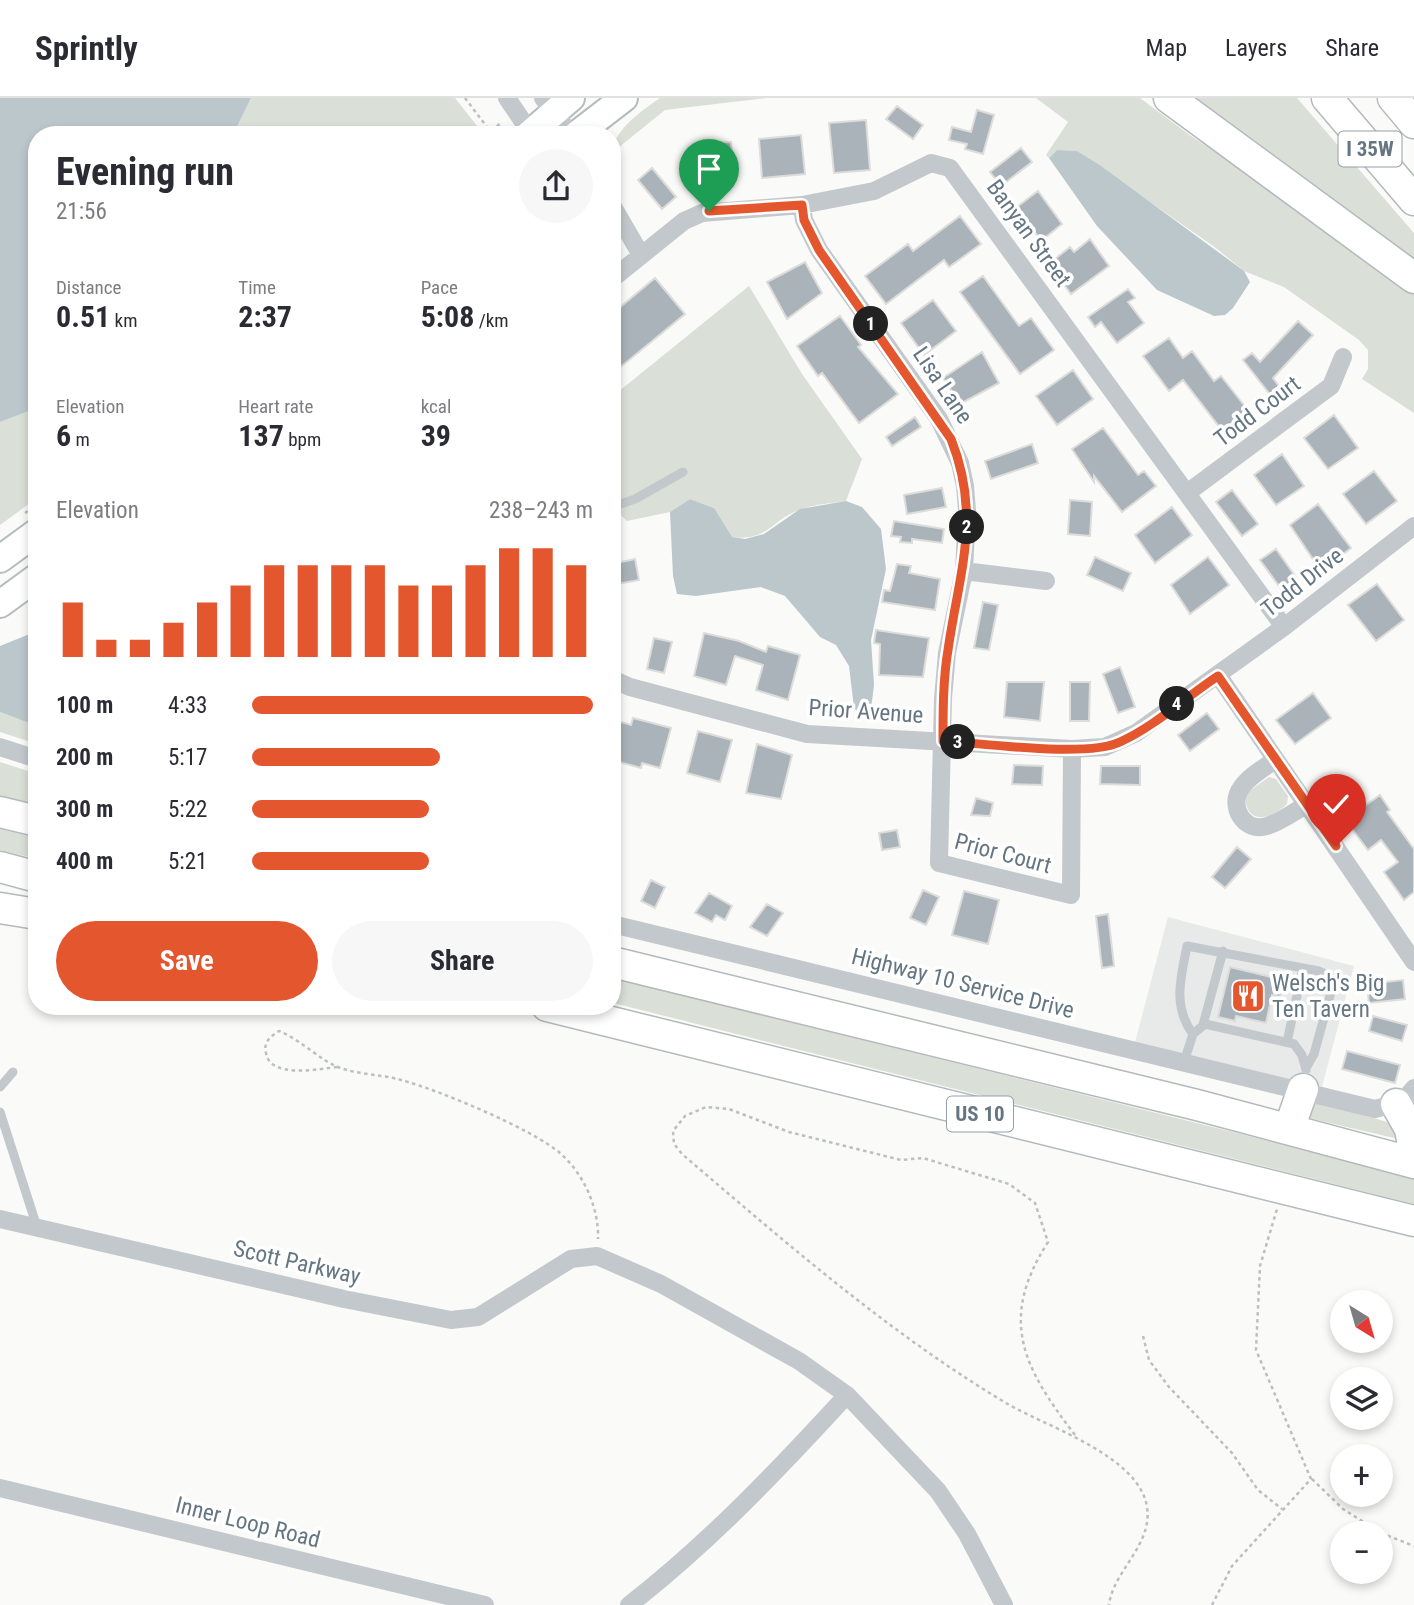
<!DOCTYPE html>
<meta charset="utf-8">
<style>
:root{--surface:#fff;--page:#f7f7f7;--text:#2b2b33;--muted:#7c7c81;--line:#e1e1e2;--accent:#e4572e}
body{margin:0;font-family:"Roboto Condensed",sans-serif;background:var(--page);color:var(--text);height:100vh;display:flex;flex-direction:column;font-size:26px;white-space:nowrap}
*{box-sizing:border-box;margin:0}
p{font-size:23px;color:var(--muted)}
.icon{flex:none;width:38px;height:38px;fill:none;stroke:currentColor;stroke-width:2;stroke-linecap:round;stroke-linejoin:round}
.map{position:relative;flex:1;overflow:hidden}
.side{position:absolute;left:28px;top:28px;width:593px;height:889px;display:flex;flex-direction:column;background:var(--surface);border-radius:28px;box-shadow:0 4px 10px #0003}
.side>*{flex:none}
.needle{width:46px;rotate:143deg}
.fabs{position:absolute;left:1330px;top:1192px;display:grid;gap:14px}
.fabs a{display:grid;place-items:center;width:63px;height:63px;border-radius:50%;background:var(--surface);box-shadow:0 4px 10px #0003;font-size:35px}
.pin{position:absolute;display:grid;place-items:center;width:60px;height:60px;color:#fff;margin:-72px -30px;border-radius:50% 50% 50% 0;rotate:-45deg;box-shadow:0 0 7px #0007}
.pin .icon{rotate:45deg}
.km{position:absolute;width:35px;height:35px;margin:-18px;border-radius:50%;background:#222;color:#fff;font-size:19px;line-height:35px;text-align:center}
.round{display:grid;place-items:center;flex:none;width:74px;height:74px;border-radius:37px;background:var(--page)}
.head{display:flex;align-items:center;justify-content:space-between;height:119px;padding:0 28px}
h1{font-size:38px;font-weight:700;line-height:52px}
.figures{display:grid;grid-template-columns:repeat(3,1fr);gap:10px;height:119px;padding:7px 28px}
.figures div{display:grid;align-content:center}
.figures b{font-size:30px;font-weight:700}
.figures small{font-size:19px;font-weight:400}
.figures p{font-size:19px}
.chart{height:196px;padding:14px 28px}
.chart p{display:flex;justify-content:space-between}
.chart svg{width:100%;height:126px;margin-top:7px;stroke:var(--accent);stroke-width:6}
.action{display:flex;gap:14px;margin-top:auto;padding:14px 28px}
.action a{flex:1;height:80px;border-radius:42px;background:var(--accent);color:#fff;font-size:28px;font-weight:700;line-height:80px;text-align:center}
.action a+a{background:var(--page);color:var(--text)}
ul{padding:0 28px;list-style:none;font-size:23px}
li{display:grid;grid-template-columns:112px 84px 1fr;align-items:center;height:52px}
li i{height:18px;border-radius:9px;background:var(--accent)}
header{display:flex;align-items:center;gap:42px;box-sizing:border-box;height:98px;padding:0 35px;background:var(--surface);border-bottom:2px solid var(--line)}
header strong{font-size:33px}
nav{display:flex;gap:38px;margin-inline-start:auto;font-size:24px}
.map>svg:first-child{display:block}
.built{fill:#e8e9e9}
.green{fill:#dadfd7}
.water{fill:#bbc7cb}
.building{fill:#aab3b9;stroke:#dcdcda;stroke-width:2}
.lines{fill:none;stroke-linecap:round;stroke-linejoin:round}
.primary-casing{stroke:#b5babe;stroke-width:30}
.highway-casing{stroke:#b4b9bd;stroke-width:33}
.path{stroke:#bbbfc2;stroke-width:2.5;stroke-dasharray:3.5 3.5;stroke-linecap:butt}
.lane{stroke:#c3c8cc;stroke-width:9}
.street{stroke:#c3c8cc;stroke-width:18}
.primary{stroke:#fff;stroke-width:26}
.highway{stroke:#fff;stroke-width:30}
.route-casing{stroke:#fff;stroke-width:14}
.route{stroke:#e4572e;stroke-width:9}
.labels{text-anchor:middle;stroke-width:7;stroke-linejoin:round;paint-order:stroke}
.shield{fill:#fff;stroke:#939fa8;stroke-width:2}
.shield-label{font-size:21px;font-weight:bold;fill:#657683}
.street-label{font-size:23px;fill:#657683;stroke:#fff}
.poi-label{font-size:23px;fill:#657683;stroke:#fff;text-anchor:start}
</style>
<header>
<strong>Sprintly</strong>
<nav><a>Map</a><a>Layers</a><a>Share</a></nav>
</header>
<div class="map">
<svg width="1414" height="1507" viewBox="0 0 1414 1507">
<rect width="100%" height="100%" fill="#fafaf8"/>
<path class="built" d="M 1168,819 L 1354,868 L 1322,989 L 1135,944 Z"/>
<path class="green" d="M 251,0 L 455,0 L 481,33 L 478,37 L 233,37 Z
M 660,0 L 766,0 L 665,12 L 613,54 C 612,33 644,11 660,0 Z
M 1036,0 L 1140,0 L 1191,38 L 1349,142 L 1414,191 L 1414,315 L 1362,281 L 1368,271 L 1368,252 L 1359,242 L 1284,189 L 1244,173 L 1216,150 L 1077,53 L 1057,52 L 1049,60 L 1046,57 L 1068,24 Z
M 1186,0 L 1297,0 L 1414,135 L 1414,172 Z
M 749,188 L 802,276 L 862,361 L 846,403 C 832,405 816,406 802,411 C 772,420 769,444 731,439 L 714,410 L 690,401 L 670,414 L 627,423 L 613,410 L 613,298 Z
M 37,310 L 37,400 L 0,427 L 0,324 Z
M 0,614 L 37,628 L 37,646 L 0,634 Z
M 0,664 L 37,676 L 37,707 L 0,698 Z
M 1269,679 L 1276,681 L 1288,698 L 1287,706 C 1272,720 1248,729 1245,700 L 1248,694 Z
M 0,731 L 37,740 L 37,761 L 0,752 Z
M 613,880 L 1414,1079 L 1414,1106 L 613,905 Z
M 1316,1002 L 1393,1026 L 1398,1041 L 1300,1018 Z"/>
<path class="water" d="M 0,0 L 251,0 L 233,37 L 37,37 L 37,310 L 0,324 Z
M 1057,52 L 1077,53 L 1101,68 L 1244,173 L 1250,184 L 1233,210 L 1225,217 L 1214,218 L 1157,192 L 1097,128 L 1049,60 Z
M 690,401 L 714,410 L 732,439 L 745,441 L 764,436 L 800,411 L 846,403 L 862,409 L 881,431 L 886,471 L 871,542 L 874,587 L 870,619 L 861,617 L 854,610 L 849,568 L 836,547 L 820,539 L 785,498 L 761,489 L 696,498 L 677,496 L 673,478 L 670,414 Z
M 37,533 L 37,628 L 0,614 L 0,548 Z"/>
<path class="building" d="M 897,8 L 923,27 L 913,41 L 886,21 Z
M 977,12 L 994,17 L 983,56 L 965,51 L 967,46 L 949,42 L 952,29 L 971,34 Z
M 866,22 L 870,72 L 834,75 L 829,25 Z
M 801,37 L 805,76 L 762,80 L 759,41 Z
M 731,44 L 734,83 L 715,84 L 712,45 Z
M 1021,50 L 1032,64 L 1001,88 L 990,74 Z
M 652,70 L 676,99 L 662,111 L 638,82 Z
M 1038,93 L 1062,126 L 1041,143 L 1017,109 Z
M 960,118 L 981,146 L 949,169 L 944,162 L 886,206 L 865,178 L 908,146 L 913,153 Z
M 1090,141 L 1109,168 L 1071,196 L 1052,170 L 1058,165 L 1055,161 L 1070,149 L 1074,154 Z
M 805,164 L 822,195 L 787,221 L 767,184 Z
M 983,178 L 1019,228 L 1031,220 L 1054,252 L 1020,276 L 960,194 Z
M 655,180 L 685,216 L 612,276 L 612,216 Z
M 1128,191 L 1135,200 L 1128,204 L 1144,225 L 1117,245 L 1101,224 L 1095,229 L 1088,219 Z
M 933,202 L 956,233 L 924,257 L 901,225 Z
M 840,218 L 861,247 L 858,249 L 898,296 L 859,325 L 822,275 L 818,278 L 797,248 Z
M 1298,223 L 1313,237 L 1273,280 L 1284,295 L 1275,303 L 1243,262 L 1252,255 L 1260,264 Z
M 1169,240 L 1183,260 L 1192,253 L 1214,283 L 1221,278 L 1254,320 L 1228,340 L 1183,282 L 1169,293 L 1143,258 Z
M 982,254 L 999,285 L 960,306 L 943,280 Z
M 1073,272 L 1093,301 L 1057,327 L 1036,298 Z
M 1334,317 L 1358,350 L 1328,371 L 1304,340 Z
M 915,319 L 921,329 L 892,348 L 886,339 Z
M 1103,330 L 1138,377 L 1144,373 L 1156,388 L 1122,414 L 1094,378 L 1094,384 L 1072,351 Z
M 1032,346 L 1038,365 L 991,381 L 985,363 Z
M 1282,356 L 1304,388 L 1276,407 L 1254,377 Z
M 1374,373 L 1397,403 L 1366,426 L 1343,396 Z
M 942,390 L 946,409 L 907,416 L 904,397 Z
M 1232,392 L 1258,426 L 1242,438 L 1216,404 Z
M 1070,402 L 1092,404 L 1090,438 L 1068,436 Z
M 1318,406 L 1351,450 L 1321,473 L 1290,427 Z
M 1172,409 L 1192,437 L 1155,465 L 1135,437 Z
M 894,423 L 944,431 L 942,445 L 912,441 L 912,445 L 900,444 L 901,439 L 891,438 Z
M 1276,451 L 1302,488 L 1287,499 L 1260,462 Z
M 1095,459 L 1131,475 L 1123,493 L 1087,477 Z
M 1208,459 L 1229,487 L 1190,516 L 1171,487 Z
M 635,461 L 639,482 L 612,487 L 612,466 Z
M 897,466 L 911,468 L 909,475 L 940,481 L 935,512 L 882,504 L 884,492 L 890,493 Z
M 1377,486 L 1404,522 L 1376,543 L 1348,507 Z
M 983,504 L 998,507 L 989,552 L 974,550 Z
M 876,532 L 929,540 L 923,579 L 879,577 L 880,546 L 874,545 Z
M 704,535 L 739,543 L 766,554 L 768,548 L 800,557 L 788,602 L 756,592 L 763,567 L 735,558 L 726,587 L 694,578 Z
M 654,540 L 672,544 L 664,575 L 647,571 Z
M 1120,569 L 1135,609 L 1118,615 L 1103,576 Z
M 1007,584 L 1044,584 L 1040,623 L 1004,619 Z
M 1070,584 L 1090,584 L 1089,623 L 1070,623 Z
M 1313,595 L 1331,620 L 1295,646 L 1276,622 Z
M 1207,615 L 1219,631 L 1190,653 L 1178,637 Z
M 633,620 L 671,630 L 660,670 L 642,665 L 641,670 L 612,662 L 612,621 L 631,627 Z
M 698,633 L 732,642 L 720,684 L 687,675 Z
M 757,646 L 792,657 L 781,701 L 746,695 Z
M 1014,667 L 1043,668 L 1042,687 L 1012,686 Z
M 1101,668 L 1140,668 L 1140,687 L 1100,686 Z
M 1380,697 L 1390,712 L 1387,714 L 1414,751 L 1414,794 L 1404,802 L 1384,774 L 1398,764 L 1381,742 L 1368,752 L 1345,722 Z
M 976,700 L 993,705 L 990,718 L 971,717 Z
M 897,732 L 900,749 L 882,752 L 879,735 Z
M 1237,749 L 1251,761 L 1225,790 L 1212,779 Z
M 651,782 L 665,789 L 655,810 L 641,803 Z
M 923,792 L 939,799 L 926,827 L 910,820 Z
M 964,793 L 999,802 L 988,846 L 952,837 Z
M 709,795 L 732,808 L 725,822 L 716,817 L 712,824 L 695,815 Z
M 767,806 L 783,815 L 767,838 L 750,829 Z
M 1108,816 L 1114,868 L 1102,870 L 1096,818 Z
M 1230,869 L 1284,882 L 1280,899 L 1272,897 L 1266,925 L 1236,918 L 1235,923 L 1218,919 Z
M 1403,882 L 1405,901 L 1369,905 L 1367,886 Z
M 1373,918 L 1407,927 L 1402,943 L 1369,933 Z
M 1347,953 L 1400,967 L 1395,985 L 1342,971 Z"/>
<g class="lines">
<g class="primary-casing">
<path id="primary" d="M 528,37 L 571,0
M 576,37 L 624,0
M 0,461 L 37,434
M 0,506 L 37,479"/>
</g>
<g class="highway-casing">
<path id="highway" d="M 1169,0 L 1414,180
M 1327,0 L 1414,102
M 1393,0 L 1414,25
M 0,714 L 37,723
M 0,769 L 37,779
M 0,810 L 37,816
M 612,864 L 1197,1007 L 1414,1065
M 547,908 L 1414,1123
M 1396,1006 L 1410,1031 L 1414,1053
M 1289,1031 L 1303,991"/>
</g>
<path class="path" d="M 465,0 L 490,33
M 486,37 L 502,24
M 25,415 L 37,407
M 337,969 C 319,971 270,981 266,955 C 263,944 271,938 279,933 C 301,942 320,962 338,969 C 358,977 381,976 401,982 C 439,992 532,1031 560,1055 C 584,1076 599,1110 598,1141
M 1143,1238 L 1149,1262 L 1169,1289 L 1232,1355 L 1258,1392 L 1282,1411
M 1075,1337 C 1023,1269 998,1222 1048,1144 L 1035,1105 L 1009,1086 L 923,1060 L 901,1062 L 789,1034 L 729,1011 L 706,1009 L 685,1018 L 673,1033 L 674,1046 L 682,1056 C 785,1144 889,1235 1006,1305 C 1044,1328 1139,1357 1147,1409 C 1153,1447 1113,1473 1109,1507
M 1312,1381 L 1343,1411 L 1381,1435
M 1381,1435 L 1414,1448
M 1212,1507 L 1232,1468 L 1311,1381 L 1256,1252 L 1260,1168 L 1277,1111"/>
<path class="lane" d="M 612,409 L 635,401 L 683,374
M 1203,927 L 1223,853
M 1193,936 C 1172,908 1181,879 1187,848 L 1319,873 L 1330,878 L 1333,887 L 1314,956 L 1306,970
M 1287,944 L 1303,870
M 1184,964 L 1193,936 L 1205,926 L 1294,946 L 1302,957 L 1306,972
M 0,989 L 13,974
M 0,1014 L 37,1129"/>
<path class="street" d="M 507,0 L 532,37
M 543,0 L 571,37
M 612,107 L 641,157
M 802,107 L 804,122 L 819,152 L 939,321 L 960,365 L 965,388 L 967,413 L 964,473 L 947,555 L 943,600 L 939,765 L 1071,797 L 1072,651
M 612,181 L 684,123 L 702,115 L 802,107 L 874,93 L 931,65 L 950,70 L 1284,529
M 1187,395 L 1331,288 L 1343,259
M 964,473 L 1046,483
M 1218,577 L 1414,864
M 612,581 L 630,589 L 807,636 L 1072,651 L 1105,649 L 1136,635 L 1284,529 L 1414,428
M 0,649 L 37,661
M 1275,662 C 1264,670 1249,678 1241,690 C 1228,708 1244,735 1267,728 C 1280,724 1294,714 1306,707
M 612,826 L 1375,1011 L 1402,1004 L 1414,990
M 0,1121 L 344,1201 L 451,1222 L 478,1219 L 571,1161 L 597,1158 L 661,1186 L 799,1263 L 847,1297 L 938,1393 L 967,1436 L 1004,1507
M 0,1390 L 485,1507
M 629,1507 C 709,1445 778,1372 847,1297"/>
<use href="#primary" class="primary"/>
<use href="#highway" class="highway"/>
</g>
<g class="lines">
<g class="route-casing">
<path id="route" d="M 709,113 L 802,107 L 804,122 L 819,152 L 951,341 C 982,419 959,475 948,552 C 943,582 943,613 943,643 C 983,645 1086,660 1120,644 C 1155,628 1186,599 1218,578 L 1336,748"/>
</g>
<use href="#route" class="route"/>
</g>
<defs>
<g id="restaurant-square" transform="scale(1.75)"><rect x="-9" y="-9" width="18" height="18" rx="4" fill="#e4572e" stroke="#fff"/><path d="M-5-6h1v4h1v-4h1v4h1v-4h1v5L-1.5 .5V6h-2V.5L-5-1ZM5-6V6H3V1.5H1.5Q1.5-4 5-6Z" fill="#fff"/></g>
</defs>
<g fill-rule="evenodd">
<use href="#restaurant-square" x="1248" y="898"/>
</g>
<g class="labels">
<g class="shield">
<rect x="1338.5" y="33.5" width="63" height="35" rx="5"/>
<rect x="947" y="998.5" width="66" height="35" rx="5"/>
</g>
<g class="shield-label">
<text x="1370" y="58">I 35W</text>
<text x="980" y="1023">US 10</text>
</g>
<g class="street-label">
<text transform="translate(1029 135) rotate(54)" y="8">Banyan Street</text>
<text transform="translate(943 287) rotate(56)" y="8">Lisa Lane</text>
<text transform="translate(1257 313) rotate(-37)" y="8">Todd Court</text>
<text transform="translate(1302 484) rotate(-38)" y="8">Todd Drive</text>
<text transform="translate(866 613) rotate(4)" y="8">Prior Avenue</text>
<text transform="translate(1003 755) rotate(15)" y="8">Prior Court</text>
<text transform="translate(963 885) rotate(14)" y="8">Highway 10 Service Drive</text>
<text transform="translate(297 1164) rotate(13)" y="8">Scott Parkway</text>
<text transform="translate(248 1424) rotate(14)" y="8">Inner Loop Road</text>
</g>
<g class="poi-label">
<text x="1272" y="893">Welsch's Big<tspan x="1272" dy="26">Ten Tavern</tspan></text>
</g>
</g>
</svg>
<div class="fabs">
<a><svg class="needle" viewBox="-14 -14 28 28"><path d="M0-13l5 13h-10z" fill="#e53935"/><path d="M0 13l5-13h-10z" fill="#7c7c81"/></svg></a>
<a><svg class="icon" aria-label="layers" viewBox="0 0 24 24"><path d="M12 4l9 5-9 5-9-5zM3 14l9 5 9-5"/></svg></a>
<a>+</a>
<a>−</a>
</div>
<div class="pin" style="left:709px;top:113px;background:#1e9e55"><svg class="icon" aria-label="arrive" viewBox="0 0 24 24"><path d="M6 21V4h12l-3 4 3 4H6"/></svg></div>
<div class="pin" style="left:1336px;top:748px;background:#d93025"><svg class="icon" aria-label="check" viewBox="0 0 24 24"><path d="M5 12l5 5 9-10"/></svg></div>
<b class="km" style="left:871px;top:226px">1</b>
<b class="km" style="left:967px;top:429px">2</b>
<b class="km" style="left:958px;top:644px">3</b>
<b class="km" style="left:1177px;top:606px">4</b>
<section class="side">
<div class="head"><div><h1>Evening run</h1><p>21:56</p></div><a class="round"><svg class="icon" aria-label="share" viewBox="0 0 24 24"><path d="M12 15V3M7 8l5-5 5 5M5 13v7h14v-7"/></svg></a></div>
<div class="figures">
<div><p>Distance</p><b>0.51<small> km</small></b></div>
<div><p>Time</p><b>2:37</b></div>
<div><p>Pace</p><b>5:08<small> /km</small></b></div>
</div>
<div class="figures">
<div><p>Elevation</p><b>6<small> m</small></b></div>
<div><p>Heart rate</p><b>137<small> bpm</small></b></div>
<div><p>kcal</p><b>39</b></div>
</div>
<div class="chart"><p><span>Elevation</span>238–243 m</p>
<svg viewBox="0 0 160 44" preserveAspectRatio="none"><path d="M5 44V25M15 44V38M25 44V38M35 44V32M45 44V25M55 44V19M65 44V12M75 44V12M85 44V12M95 44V12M105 44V19M115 44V19M125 44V12M135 44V6M145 44V6M155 44V12"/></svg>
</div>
<ul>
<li><b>100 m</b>4:33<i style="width:100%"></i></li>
<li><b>200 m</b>5:17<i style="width:55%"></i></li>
<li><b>300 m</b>5:22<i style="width:52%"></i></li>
<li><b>400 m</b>5:21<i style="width:52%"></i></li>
</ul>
<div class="action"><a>Save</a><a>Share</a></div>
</section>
</div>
